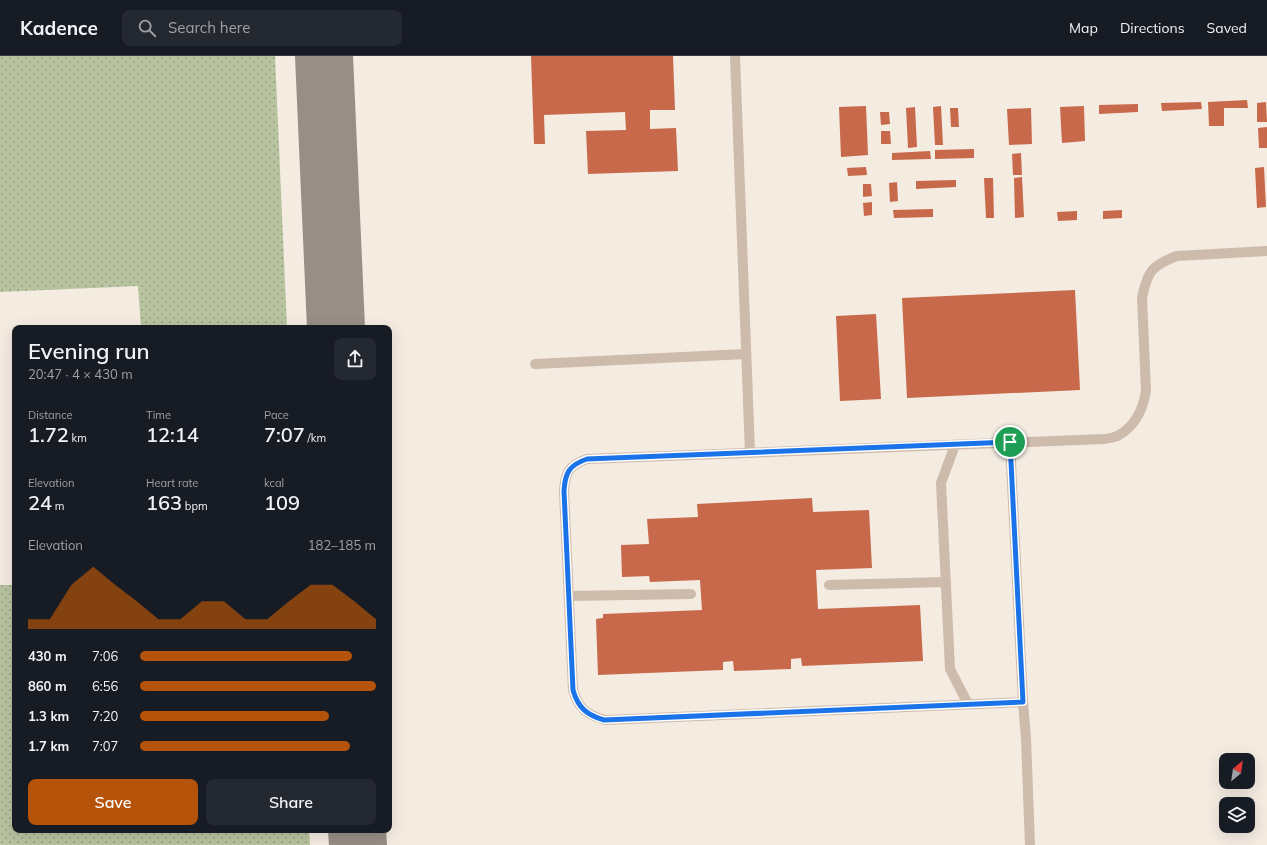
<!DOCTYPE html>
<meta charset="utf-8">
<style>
:root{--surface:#171b24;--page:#242831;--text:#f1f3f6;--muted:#9ea1a6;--line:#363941;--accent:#b45309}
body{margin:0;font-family:Mulish,sans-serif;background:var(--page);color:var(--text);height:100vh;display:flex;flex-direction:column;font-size:15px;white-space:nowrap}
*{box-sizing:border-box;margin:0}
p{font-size:13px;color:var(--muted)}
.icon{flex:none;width:22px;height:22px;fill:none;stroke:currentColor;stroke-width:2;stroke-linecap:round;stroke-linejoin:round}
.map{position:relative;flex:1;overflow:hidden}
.sheet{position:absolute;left:12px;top:269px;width:380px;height:508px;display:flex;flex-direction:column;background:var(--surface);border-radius:8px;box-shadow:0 4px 16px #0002}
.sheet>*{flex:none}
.needle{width:26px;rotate:29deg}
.buttons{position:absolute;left:1219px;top:697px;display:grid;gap:8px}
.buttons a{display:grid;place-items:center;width:36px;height:36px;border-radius:8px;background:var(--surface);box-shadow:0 4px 16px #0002;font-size:20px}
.pin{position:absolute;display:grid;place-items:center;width:34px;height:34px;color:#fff;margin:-17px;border:2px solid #fff;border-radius:50%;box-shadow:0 1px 4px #0007}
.round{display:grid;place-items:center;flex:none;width:42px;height:42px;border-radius:8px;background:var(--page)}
.headline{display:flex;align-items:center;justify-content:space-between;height:68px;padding:0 16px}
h1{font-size:22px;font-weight:600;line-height:30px}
.stats{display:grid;grid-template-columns:repeat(3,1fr);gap:6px;height:68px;padding:4px 16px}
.stats div{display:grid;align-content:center}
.stats b{font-size:20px;font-weight:600}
.stats small{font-size:11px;font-weight:400}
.stats p{font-size:11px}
.chart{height:112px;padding:8px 16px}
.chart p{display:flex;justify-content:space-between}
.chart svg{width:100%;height:72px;margin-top:4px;fill:var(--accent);opacity:.7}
.cta{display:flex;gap:8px;margin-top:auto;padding:8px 16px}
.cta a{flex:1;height:46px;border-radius:8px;background:var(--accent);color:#fff;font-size:16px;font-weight:600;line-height:46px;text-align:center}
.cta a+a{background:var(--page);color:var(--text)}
ul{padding:0 16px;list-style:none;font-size:13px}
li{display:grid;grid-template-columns:64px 48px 1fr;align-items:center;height:30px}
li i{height:10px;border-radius:5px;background:var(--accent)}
header{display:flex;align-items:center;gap:24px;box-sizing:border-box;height:56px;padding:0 20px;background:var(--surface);border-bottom:1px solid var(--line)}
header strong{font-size:19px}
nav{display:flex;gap:22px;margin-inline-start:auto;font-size:14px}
.search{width:280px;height:36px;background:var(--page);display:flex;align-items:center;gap:10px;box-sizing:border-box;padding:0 14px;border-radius:8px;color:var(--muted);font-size:15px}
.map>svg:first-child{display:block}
.grass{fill:url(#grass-dots)}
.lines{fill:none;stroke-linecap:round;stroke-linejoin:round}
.taxiway{stroke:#988e86;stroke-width:58}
.building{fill:#c8694b}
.service{stroke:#cdbbac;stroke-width:10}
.route-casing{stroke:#fff;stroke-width:8}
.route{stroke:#1a73e8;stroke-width:5}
</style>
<header>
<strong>Kadence</strong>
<div class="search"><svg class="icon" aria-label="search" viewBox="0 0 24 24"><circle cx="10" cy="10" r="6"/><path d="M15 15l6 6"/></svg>Search here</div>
<nav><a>Map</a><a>Directions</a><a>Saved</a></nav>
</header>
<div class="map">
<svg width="1267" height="789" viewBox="0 0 1267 789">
<defs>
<pattern id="grass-dots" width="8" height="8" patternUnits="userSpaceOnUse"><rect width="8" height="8" fill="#b8c4a0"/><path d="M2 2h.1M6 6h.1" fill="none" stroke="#97a083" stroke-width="1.8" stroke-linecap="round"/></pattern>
</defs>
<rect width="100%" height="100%" fill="#f4ebe1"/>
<path class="grass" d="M 0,0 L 275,0 L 287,272 L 141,272 L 138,230 L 0,236 Z
M 0,529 L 15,529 L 15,774 L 309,774 L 310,789 L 0,789 Z"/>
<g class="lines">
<path class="taxiway" d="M 324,0 L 336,272
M 357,774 L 358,789"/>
</g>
<path class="building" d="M 531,0 L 673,0 L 675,54 L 650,54 L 650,73 L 676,72 L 678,115 L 588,118 L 586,75 L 626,74 L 625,56 L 544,59 L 545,88 L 534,88 Z
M 1247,44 L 1248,52 L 1224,52 L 1224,70 L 1209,70 L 1208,46 Z
M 1201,46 L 1202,53 L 1162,55 L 1161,47 Z
M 1266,46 L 1267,66 L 1257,66 L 1257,47 Z
M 1138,48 L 1138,56 L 1099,58 L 1099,49 Z
M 866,50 L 868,99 L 841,101 L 839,51 Z
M 941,50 L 943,89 L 935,89 L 933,51 Z
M 1084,50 L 1085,85 L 1062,87 L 1060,51 Z
M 915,51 L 917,91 L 908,92 L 906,52 Z
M 950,52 L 958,52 L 959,71 L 951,71 Z
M 1031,52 L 1032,88 L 1009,89 L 1007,53 Z
M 880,56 L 889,56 L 890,68 L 881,69 Z
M 1267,71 L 1267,92 L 1259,92 L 1258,72 Z
M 881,75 L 890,75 L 891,88 L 881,88 Z
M 974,93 L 974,102 L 935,103 L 935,94 Z
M 930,95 L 931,103 L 892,104 L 892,97 Z
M 1021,97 L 1022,119 L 1013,119 L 1012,98 Z
M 866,111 L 867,119 L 848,120 L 847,112 Z
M 1264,111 L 1266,151 L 1257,152 L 1255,112 Z
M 1022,121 L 1024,161 L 1015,162 L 1014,122 Z
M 984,122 L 993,122 L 994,162 L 986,162 Z
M 956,124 L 956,131 L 916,133 L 916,125 Z
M 897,126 L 898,145 L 890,146 L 889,127 Z
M 863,128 L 871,128 L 872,140 L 863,141 Z
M 872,146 L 872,159 L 864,160 L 863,147 Z
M 933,153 L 933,161 L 894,162 L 893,154 Z
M 1122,154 L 1122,162 L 1103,163 L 1103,155 Z
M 1077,155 L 1077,164 L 1058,165 L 1057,156 Z
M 1075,234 L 1080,334 L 907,342 L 902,242 Z
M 876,258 L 881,343 L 840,345 L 836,260 Z
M 812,442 L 813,456 L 869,454 L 872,512 L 816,514 L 818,553 L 920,549 L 923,605 L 802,610 L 801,602 L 791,603 L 791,613 L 734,615 L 733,605 L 723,606 L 723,614 L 598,619 L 596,563 L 603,562 L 603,558 L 702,554 L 700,524 L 650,526 L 649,520 L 622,521 L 621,489 L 649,488 L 647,463 L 698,461 L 697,448 Z"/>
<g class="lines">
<path class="service" d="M 735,0 L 750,397
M 535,308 L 746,298
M 1010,387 L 1023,646 L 605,664 C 587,659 578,652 573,634 L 564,435 C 565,417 569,409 587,403 L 1104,383 C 1109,382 1115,382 1119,379 C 1135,370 1143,353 1146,335 L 1142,242 C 1147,216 1152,209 1177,200 L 1267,195
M 955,389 L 941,427 L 950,613 L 968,648
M 829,529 L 946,526
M 569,540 L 691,538
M 1023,646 L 1026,683 L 1030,789"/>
</g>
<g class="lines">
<g class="route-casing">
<path id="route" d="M 1010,386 L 1023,646 L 604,664 C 587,659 578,652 573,634 L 564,435 C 565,417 569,409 587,403 Z"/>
</g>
<use href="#route" class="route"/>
</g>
</svg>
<div class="buttons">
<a><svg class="needle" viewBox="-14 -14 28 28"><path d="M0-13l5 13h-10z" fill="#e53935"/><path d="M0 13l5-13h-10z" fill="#9ea1a6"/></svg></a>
<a><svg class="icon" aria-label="layers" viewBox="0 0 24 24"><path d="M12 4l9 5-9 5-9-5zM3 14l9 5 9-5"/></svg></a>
</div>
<div class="pin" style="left:1010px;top:386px;background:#1e9e55"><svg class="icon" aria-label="arrive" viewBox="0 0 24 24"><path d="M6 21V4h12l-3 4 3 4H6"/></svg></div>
<section class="sheet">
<div class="headline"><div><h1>Evening run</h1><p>20:47 · 4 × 430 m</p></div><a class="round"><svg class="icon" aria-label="share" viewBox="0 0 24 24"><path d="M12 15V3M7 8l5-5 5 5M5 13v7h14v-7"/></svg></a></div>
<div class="stats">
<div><p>Distance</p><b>1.72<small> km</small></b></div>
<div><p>Time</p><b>12:14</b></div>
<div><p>Pace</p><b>7:07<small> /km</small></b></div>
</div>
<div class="stats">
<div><p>Elevation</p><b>24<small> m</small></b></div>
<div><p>Heart rate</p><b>163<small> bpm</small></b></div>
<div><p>kcal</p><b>109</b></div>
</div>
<div class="chart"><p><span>Elevation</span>182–185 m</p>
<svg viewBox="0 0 160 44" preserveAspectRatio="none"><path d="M0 44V38L10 38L20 17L30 6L40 17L50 27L60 38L70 38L80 27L90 27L100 38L110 38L120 27L130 17L140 17L150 27L160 38V44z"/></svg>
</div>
<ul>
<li><b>430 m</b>7:06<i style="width:90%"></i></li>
<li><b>860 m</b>6:56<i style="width:100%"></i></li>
<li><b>1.3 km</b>7:20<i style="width:80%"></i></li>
<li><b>1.7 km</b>7:07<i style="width:89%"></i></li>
</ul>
<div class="cta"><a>Save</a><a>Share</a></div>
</section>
</div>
